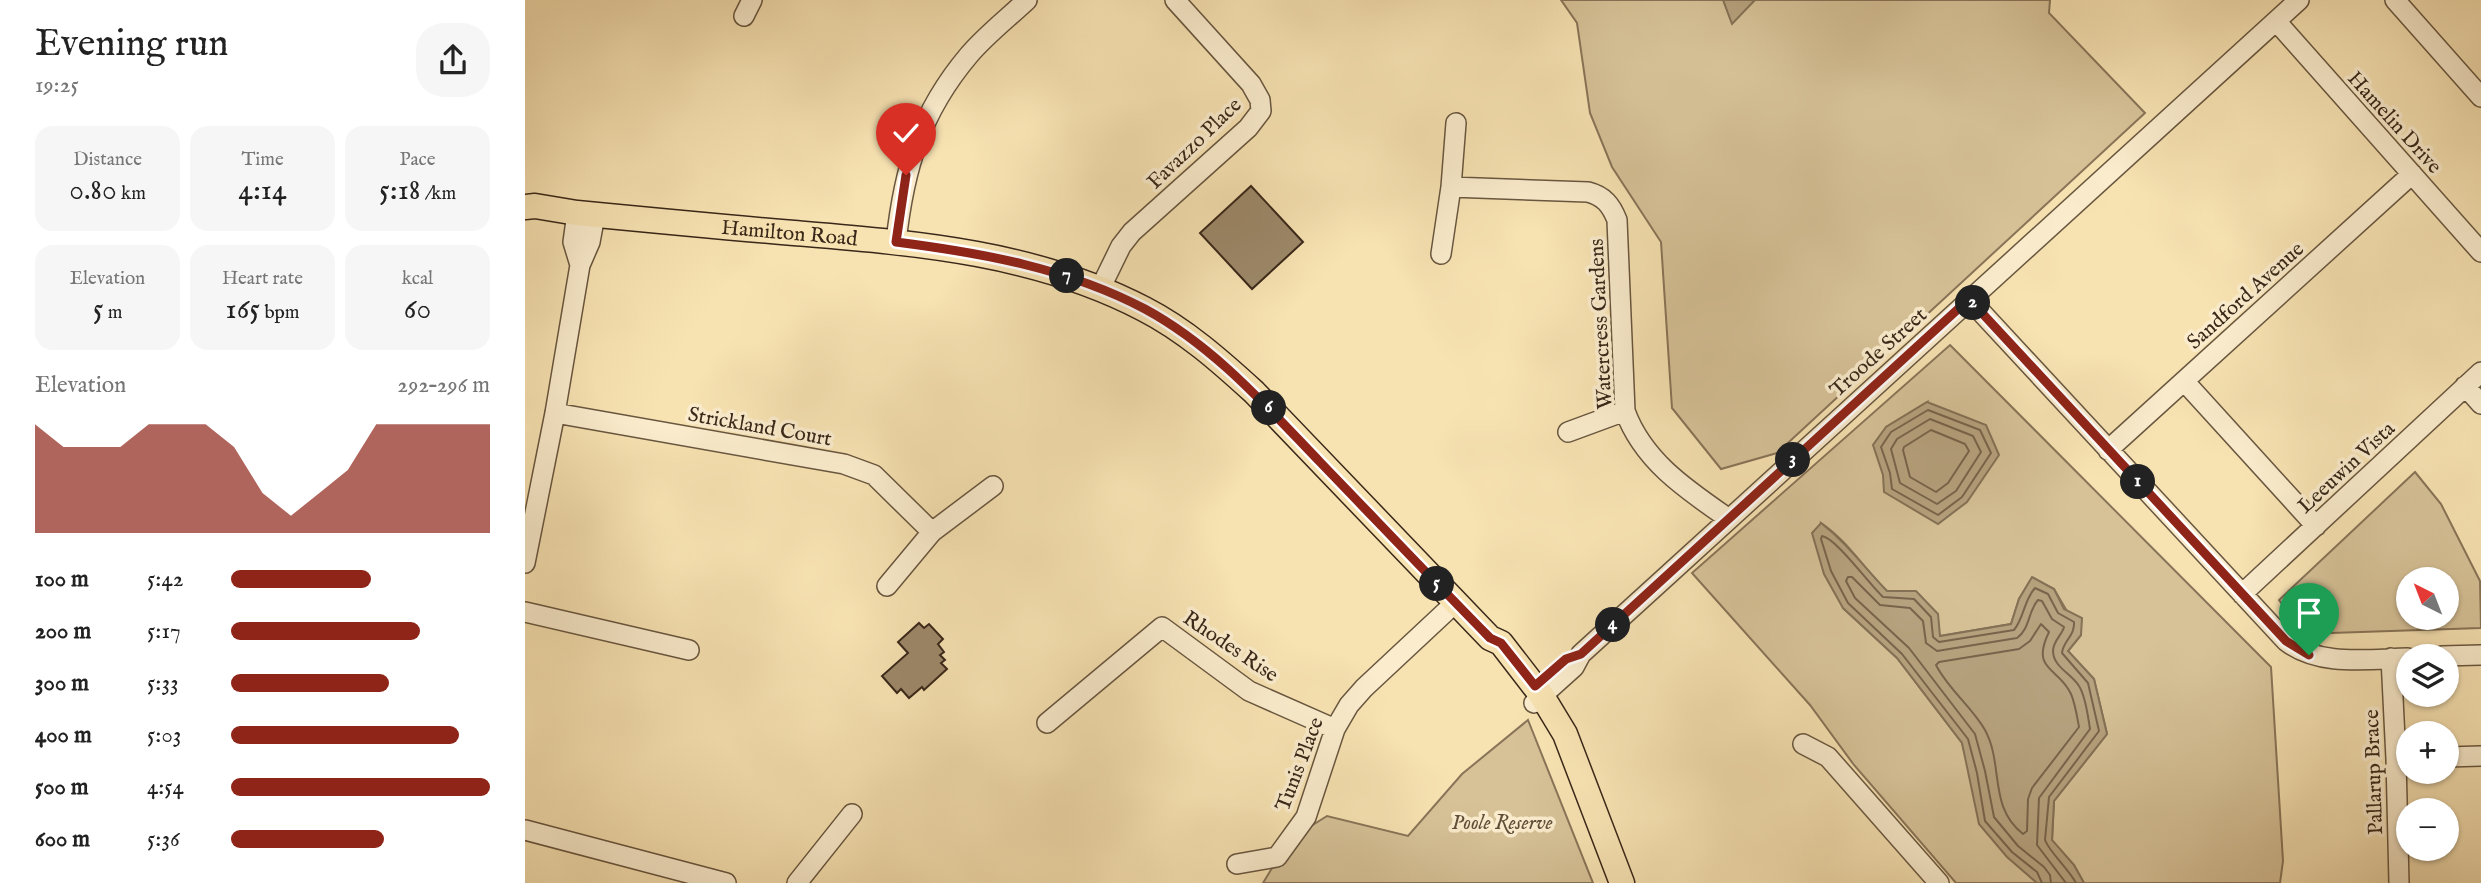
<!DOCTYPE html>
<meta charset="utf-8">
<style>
:root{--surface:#fff;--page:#f6f6f6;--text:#222;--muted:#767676;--accent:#8f2418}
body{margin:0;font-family:"IM FELL English",serif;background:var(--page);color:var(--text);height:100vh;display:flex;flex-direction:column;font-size:26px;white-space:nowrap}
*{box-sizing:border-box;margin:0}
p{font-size:23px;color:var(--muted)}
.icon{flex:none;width:38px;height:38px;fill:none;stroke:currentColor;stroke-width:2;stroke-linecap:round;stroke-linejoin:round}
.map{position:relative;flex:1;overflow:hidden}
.panel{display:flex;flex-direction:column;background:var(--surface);width:525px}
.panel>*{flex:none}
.needle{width:46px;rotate:318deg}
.buttons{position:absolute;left:1871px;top:567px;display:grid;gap:14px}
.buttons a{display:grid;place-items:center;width:63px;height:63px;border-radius:50%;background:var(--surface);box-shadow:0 2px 5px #0004;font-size:35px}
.pin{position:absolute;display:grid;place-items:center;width:60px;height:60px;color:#fff;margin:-72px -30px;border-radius:50% 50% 50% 0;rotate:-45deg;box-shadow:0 0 7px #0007}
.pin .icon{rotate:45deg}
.km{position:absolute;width:35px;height:35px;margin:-18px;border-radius:50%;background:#222;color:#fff;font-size:19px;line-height:35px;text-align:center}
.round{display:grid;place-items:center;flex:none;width:74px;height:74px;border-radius:28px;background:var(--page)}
.overview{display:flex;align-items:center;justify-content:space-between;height:119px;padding:0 35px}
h1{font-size:38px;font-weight:600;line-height:52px}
.figures{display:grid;grid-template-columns:repeat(3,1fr);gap:10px;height:119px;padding:7px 35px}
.figures div{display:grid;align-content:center;border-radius:18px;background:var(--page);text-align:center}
.figures b{font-size:30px;font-weight:600}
.figures small{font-size:19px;font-weight:400}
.figures p{font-size:19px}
.chart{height:196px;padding:14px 35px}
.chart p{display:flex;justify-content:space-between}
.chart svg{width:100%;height:126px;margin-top:7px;fill:var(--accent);opacity:.7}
ul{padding:0 35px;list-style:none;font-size:23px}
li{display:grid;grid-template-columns:112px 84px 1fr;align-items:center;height:52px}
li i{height:18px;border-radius:9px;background:var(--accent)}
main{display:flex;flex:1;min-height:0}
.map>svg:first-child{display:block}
.green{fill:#d7c298;stroke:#887458;stroke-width:2;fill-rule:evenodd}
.water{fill:#b6a27e;stroke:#847156;stroke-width:2}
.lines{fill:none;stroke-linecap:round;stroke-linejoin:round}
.shore{stroke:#78644c;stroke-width:2}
.building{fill:#9c8869;stroke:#392719;stroke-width:2}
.minor-casing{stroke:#68563f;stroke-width:22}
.major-casing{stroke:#392719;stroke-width:27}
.minor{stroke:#faeccd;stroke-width:19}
.major{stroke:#f7e2b2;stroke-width:24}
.route-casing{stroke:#fff;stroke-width:14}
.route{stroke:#8f2418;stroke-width:9}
.labels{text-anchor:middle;stroke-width:7;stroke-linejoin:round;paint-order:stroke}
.street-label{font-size:21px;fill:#392719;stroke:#faeccd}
.park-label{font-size:21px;font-style:italic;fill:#604e39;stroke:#faeccd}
</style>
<main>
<section class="panel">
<div class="overview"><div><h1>Evening run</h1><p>19:25</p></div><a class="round"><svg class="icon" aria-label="share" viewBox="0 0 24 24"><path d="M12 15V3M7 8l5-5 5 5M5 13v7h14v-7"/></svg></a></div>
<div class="figures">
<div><p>Distance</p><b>0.80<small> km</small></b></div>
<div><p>Time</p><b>4:14</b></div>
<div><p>Pace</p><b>5:18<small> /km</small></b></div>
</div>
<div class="figures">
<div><p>Elevation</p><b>5<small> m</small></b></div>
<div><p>Heart rate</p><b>165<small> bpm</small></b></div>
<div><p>kcal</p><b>60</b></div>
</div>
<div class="chart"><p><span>Elevation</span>292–296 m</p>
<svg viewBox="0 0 160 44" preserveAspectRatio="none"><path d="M0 44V6L10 14L20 14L30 14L40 6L50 6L60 6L70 14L80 30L90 38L100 30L110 22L120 6L130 6L140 6L150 6L160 6V44z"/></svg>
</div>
<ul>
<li><b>100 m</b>5:42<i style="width:54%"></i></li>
<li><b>200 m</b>5:17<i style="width:73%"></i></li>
<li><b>300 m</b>5:33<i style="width:61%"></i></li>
<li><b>400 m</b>5:03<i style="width:88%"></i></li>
<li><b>500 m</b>4:54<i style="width:100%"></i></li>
<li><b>600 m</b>5:36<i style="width:59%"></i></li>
</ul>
</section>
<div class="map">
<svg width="1956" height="883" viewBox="0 0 1956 883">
<rect width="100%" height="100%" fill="#f7e2b2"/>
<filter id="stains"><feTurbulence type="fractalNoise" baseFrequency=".00286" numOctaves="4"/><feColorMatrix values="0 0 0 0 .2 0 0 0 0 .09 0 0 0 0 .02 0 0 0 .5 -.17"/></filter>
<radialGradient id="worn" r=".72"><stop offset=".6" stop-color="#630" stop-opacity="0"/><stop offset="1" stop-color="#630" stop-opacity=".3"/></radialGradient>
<path class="green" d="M 1036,0 L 1525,0 L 1524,13 L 1620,113 L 1252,453 L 1196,469 L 1147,408 L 1136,242 L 1087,167 L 1065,113 L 1052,23 Z
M 1425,345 L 1746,667 L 1758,861 L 1755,883 L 1559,883 L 1549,865 L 1527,841 L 1529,801 L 1582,734 L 1569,679 L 1543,651 L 1556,635 L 1529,589 L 1507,578 L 1494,599 L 1486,624 L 1415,636 C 1397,621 1377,606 1361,590 C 1338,568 1322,540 1296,523 L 1318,608 L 1372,658 L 1437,743 L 1445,774 L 1512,883 L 1431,883 L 1329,765 L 1285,705 L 1167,573 ZM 1402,402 L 1359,492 L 1361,427 Z
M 1890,472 L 1916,504 L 1955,581 L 1956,628 L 1806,633 L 1772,623 L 1754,600 ZM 1922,579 L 1922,618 L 1883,618 L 1883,579 Z
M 1003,720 L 1068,883 L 738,883 L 764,840 L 802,816 L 883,836 L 937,774 Z"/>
<path class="water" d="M 1198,0 L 1230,0 L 1207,24 Z
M 1402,402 L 1461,425 L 1474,455 L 1442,502 L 1413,524 L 1359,492 L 1358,475 L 1348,445 L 1361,427 Z
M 1296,523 C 1322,543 1339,567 1362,591 L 1391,591 L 1413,614 L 1415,636 L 1486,624 L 1494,599 L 1507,577 L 1529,589 L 1539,609 L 1557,618 L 1556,635 L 1543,651 L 1569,679 L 1582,734 L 1529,801 L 1527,840 L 1549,865 L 1559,883 L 1512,883 L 1482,857 L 1454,824 L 1437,743 L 1372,658 L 1318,608 L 1299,574 L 1287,533 Z"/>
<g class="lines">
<path class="shore" d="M 1403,410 L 1455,430 L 1466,453 L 1437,497 L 1413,515 L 1367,489 L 1365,473 L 1356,447 L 1366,432 Z
M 1405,419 L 1448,436 L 1456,452 L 1431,491 L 1412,504 L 1375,483 L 1366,449 L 1372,439 Z
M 1406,430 L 1440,444 L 1444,451 L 1423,483 L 1411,492 L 1385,477 L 1378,450 L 1379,447 Z
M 1516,624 L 1524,632 C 1505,671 1534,667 1546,694 C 1550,703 1552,716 1554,727 L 1507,788 L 1503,799 L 1502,831 L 1498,834 C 1463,807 1479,765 1460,730 C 1447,707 1423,689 1411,665 L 1414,662 L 1494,649 L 1505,641 Z
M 1517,883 L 1512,872 L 1487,852 L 1460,821 L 1452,773 L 1443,739 L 1377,654 L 1323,603 L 1306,571 L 1296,539 L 1297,536 C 1311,538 1344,584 1358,597 L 1389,599 L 1406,617 L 1408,637 L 1414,642 L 1489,630 C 1499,618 1499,600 1510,588 L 1523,594 L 1533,613 L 1549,622 C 1550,636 1538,641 1537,653 L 1563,683 L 1574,731 L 1524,797 L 1520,840 C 1525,853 1543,868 1551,883
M 1526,883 L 1525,875 L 1519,867 L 1493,846 L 1469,817 L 1460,771 L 1450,734 L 1384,648 L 1330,598 L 1321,581 L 1323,577 L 1327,577 L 1355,605 L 1385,608 L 1398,621 L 1401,643 L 1412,651 L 1492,638 C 1505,629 1503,611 1513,600 L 1517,601 L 1527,619 L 1539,627 C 1537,635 1528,641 1528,651 C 1528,667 1547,674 1554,686 C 1561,697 1563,717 1565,729 L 1514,798 L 1512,845 L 1541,883"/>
</g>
<path class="building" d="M 726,186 L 778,242 L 727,289 L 675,233 Z
M 394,623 L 399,628 L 404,624 L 418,639 L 413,644 L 419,652 L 415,655 L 420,660 L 416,663 L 422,669 L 399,690 L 397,687 L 384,698 L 376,689 L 372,693 L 357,676 L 383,653 L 373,642 Z"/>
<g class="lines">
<g class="minor-casing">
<path id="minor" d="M 1870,0 L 1956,97
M 219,16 L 227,0
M 1751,21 L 1956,252
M 926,187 L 1063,192 C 1079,196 1086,205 1092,220 L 1100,411 C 1118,461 1162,490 1204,519
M 52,213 L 48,242 L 55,265
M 371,242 C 379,169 395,113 444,55 C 461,35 483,18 502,0
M 916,254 L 926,187 L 931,123
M 575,289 L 596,246 L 607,232 L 723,128 L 736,111 L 735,100 L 726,84 L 650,0
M 1444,299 L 1761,641 C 1794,667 1843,659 1883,658
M 1659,381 L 1791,526
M 1940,386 L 1956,404
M 30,413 L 319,464 L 349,475 L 407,532
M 1043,432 L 1100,411
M 1583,450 L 1887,174
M 0,563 L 30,413 L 55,265 L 65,242 L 70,215
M 362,586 L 407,532 L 468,486
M 1717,594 L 1956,372
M 0,612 L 164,650
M 1917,656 L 1956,655
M 1866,658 L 1871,759 L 1874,883
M 1009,703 L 1049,667 L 1056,654 L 1144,574 L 1774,0
M 522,723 L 637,627 L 724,691 L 810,729
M 1278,744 L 1303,757 L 1414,883
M 1922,757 L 1956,756
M 0,830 L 201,883
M 712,864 L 752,857 L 781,817 L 810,729 L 824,705 L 839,688 L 930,603
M 272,883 L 327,814"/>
</g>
<g class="major-casing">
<g id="major">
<path id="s1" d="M 0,207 L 10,206 L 52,213 C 124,220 196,227 269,233 C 389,243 510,252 619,309 C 660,330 695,361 729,392 L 965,638 L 976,643 L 1017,696 L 1040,734 L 1097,883"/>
</g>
</g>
<use href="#minor" class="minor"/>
<use href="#major" class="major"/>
</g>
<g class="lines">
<g class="route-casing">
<path id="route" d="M 381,175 L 371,242 C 457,253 542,268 620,309 C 690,347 741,406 795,462 C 852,521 908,580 965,638 L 976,643 L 1010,686 L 1041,659 L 1056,654 L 1444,299 L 1761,641 L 1784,655"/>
</g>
<use href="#route" class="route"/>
</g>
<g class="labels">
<g class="street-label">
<text transform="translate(1870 122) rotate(48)" y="7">Hamelin Drive</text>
<text transform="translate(669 143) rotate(-44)" y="7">Favazzo Place</text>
<text dy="7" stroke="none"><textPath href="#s1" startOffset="266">Hamilton Road</textPath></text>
<text transform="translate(1720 295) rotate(-42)" y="7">Sandford Avenue</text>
<text transform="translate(1075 324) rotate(-93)" y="7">Watercress Gardens</text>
<text transform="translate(1353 352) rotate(-42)" y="7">Troode Street</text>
<text transform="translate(235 426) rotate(10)" y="7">Strickland Court</text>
<text transform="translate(1821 467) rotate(-43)" y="7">Leeuwin Vista</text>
<text transform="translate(706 646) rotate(34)" y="7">Rhodes Rise</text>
<text transform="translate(774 764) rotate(-69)" y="7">Tunis Place</text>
<text transform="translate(1848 772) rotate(-92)" y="7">Pallarup Brace</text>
</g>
<g class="park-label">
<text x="977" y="829">Poole Reserve</text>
</g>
</g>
<rect width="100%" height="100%" filter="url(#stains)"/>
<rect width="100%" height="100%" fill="url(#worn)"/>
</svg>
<div class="buttons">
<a><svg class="needle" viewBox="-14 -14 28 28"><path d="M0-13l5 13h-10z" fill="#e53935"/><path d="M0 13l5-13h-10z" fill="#767676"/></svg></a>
<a><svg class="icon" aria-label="layers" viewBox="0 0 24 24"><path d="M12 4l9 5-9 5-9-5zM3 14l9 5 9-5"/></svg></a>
<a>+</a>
<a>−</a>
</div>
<div class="pin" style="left:1784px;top:655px;background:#1e9e55"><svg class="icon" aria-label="arrive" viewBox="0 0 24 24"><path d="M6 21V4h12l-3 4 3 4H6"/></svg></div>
<div class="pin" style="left:381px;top:175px;background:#d93025"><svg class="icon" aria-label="check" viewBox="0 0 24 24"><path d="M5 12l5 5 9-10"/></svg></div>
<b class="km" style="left:1613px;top:482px">1</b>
<b class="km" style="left:1448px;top:303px">2</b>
<b class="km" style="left:1268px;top:460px">3</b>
<b class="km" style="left:1088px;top:625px">4</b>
<b class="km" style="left:912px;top:584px">5</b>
<b class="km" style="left:744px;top:408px">6</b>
<b class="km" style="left:542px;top:276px">7</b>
</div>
</main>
